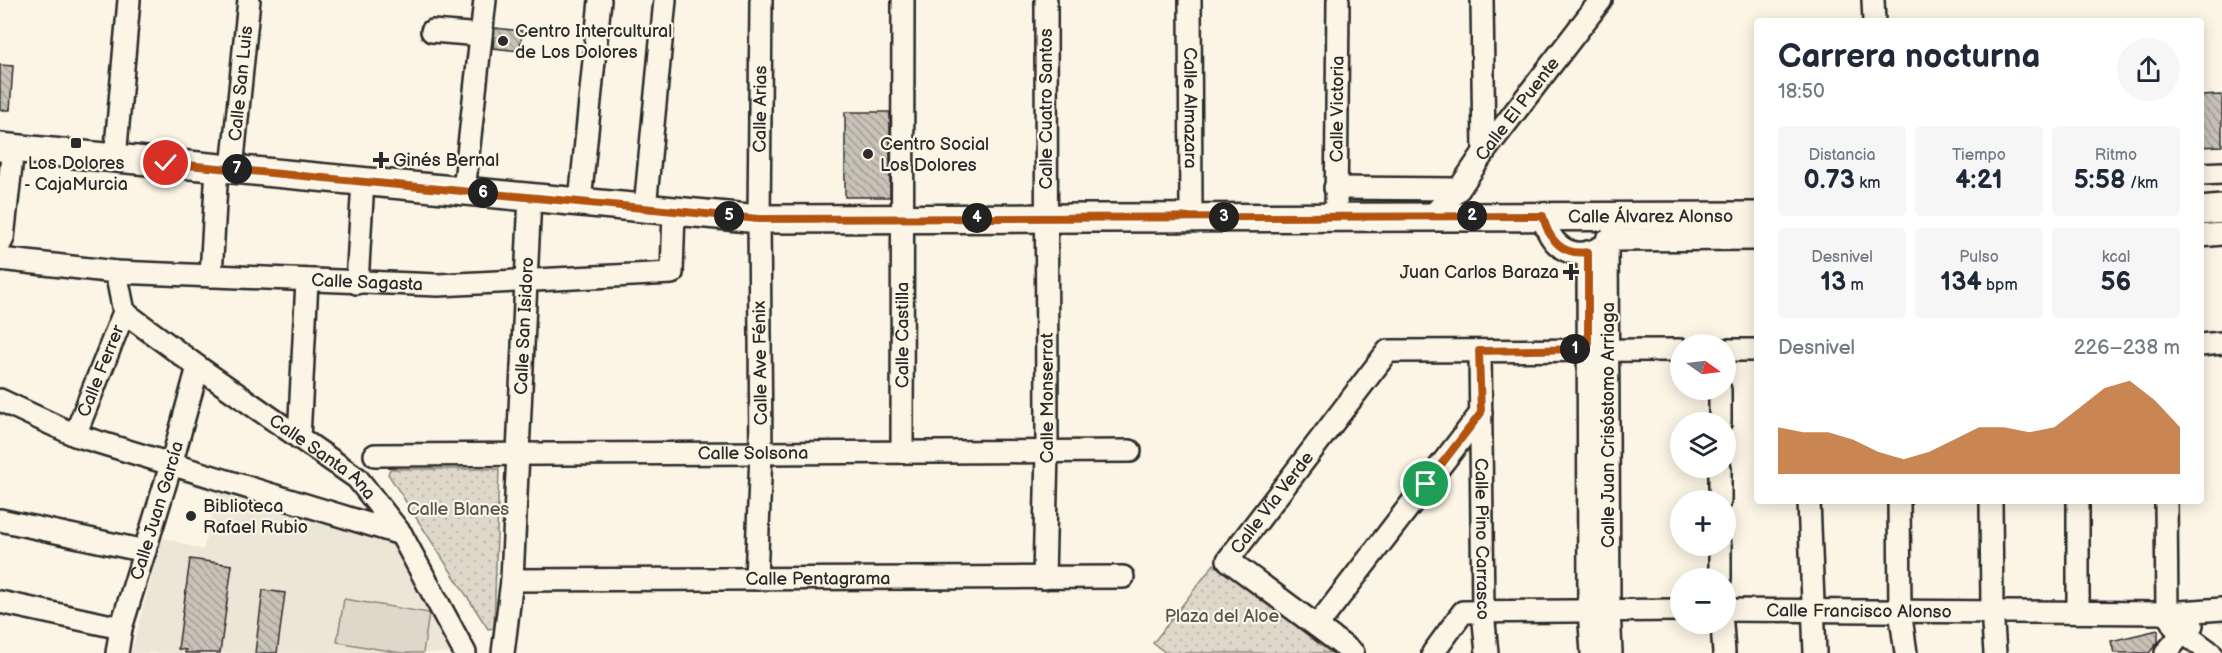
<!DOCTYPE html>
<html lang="es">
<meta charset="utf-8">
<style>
:root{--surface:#fff;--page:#f6f6f7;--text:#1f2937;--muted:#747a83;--accent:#b45309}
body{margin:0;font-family:"Balsamiq Sans",sans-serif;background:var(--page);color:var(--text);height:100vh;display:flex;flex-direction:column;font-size:22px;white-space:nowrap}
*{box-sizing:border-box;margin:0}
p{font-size:20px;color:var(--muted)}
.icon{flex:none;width:33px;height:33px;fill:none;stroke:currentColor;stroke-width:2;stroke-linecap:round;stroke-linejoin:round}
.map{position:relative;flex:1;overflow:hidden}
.panel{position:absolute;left:1754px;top:18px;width:450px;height:486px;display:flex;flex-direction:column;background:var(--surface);border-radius:6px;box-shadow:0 3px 15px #0003}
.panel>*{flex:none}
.needle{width:39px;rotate:104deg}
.controls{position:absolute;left:1670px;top:334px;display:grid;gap:12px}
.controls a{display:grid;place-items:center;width:66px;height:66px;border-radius:50%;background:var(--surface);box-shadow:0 3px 15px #0003;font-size:30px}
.pin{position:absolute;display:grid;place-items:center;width:51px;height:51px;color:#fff;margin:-26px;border:3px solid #fff;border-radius:50%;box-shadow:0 2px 6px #0007}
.km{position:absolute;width:30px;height:30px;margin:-15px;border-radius:50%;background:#222;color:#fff;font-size:16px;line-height:30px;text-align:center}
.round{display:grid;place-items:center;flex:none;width:63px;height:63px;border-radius:32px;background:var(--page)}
.headline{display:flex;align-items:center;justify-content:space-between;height:102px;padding:0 24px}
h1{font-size:33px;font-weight:700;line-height:45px}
.metrics{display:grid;grid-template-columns:repeat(3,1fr);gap:9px;height:102px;padding:6px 24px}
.metrics div{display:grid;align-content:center;border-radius:6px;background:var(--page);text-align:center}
.metrics b{font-size:26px;font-weight:700}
.metrics small{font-size:16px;font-weight:400}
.metrics p{font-size:16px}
.chart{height:168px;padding:12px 24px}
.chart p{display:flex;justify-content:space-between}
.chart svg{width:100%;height:108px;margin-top:6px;fill:var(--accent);opacity:.7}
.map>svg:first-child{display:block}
.built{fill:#ece6d7}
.park{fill:url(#park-dots);stroke:#84827a;stroke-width:1.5}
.garden{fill:#ded8ca;stroke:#84827a;stroke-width:1.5}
.building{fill:url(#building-back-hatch);stroke:#2b2b2b;stroke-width:1.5}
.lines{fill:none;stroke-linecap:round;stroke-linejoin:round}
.minor-casing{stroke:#2b2b2b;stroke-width:26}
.major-casing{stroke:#2b2b2b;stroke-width:32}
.minor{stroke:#fcf5e5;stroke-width:21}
.major{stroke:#fcf5e5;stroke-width:27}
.route-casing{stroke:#fff;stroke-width:12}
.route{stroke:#b45309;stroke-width:8}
.poi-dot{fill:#2b2b2b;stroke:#fcf5e5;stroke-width:2}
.labels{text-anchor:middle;stroke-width:4.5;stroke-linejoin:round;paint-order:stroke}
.poi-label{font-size:18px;fill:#2b2b2b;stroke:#fcf5e5;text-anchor:start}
.street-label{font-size:18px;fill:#2b2b2b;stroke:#fcf5e5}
.park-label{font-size:18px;fill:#585653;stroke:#fcf5e5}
</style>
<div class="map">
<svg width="2222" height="653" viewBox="0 0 2222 653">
<defs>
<pattern id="park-dots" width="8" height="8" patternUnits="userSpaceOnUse" patternTransform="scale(1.5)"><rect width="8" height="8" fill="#ded8ca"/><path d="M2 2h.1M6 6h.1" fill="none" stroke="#bfbaae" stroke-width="1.8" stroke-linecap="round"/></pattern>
<pattern id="building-back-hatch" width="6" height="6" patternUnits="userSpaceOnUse" patternTransform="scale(1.5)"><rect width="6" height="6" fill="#c8c3b7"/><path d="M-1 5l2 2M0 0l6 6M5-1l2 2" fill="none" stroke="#a39f95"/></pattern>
</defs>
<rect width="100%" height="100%" fill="#fcf5e5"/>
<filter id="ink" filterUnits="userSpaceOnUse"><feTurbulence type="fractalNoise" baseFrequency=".0167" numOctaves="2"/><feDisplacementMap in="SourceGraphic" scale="12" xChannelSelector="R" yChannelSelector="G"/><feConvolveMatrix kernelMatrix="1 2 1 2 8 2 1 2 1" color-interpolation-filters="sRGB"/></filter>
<g filter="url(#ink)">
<path class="built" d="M 184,479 L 392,542 L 463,653 L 131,653 L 162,537 L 203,550 L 218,494 L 179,481 Z"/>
<path class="park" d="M 390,469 L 499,469 L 494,628 L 488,629 L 388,474 Z
M 1214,564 L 1331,653 L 1166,653 L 1153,643 Z"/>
<path class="garden" d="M 344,599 L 429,613 L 423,653 L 401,653 L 337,642 Z"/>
<path class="building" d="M 495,28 L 522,31 L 520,51 L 493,48 Z
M 0,65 L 13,66 L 10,110 L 0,110 Z
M 2222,95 L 2222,146 L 2200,147 L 2200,96 Z
M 845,112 L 890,112 L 890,197 L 845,197 Z
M 190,559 L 232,565 L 220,653 L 185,653 L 186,650 L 178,649 Z
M 263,590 L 285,593 L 277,653 L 255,653 Z
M 2158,630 L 2158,642 L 2149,653 L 2114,653 L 2111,641 Z"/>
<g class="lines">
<g class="minor-casing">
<g id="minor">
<path id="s1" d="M 1190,0 L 1191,217"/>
<path d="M 1482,0 L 1484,152"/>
<path d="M 1873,0 L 1874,21"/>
<path d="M 432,31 L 481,35"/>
<path d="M 115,158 L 129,0"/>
<path id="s2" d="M 232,169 L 249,0"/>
<path d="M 2200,174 L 2222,173"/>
<path d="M 1335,188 L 1459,189"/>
<path d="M 464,191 L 485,0"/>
<path d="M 580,202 L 600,0"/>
<path d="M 645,208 L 665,0"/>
<path id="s3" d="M 1431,216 L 1459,189 L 1484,152 L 1601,0"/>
<path d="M 1543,216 C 1549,244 1570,263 1599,248"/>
<path id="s4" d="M 1336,217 L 1338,0"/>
<path d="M 2200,236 L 2222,234"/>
<path d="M 0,244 L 3,238 L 13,148"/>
<path d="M 1588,252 L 1589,609 L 1592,653"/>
<path id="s5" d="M 0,259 L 116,272 L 438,285 L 672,273 L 674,211"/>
<path d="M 211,276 L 217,167"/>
<path d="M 357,283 L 363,181"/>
<path id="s6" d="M 124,312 L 198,367 L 357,478 L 401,534 L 465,653"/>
<path d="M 2200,345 L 2222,343"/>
<path d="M 1725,350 L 1756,350"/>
<path id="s7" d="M 1480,351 L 1483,612 L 1487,653"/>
<path d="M 1720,390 L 1720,423"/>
<path d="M 0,400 L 75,435 L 401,534"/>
<path id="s8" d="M 75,435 L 124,312 L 116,272"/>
<path d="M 299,438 L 307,281"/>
<path id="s9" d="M 902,452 L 903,0"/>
<path id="s10" d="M 375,455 L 1130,451"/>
<path d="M 1720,468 L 1720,501"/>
<path d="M 1809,501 L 1815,653"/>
<path d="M 1899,501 L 1900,610 L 1906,653"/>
<path d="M 1991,501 L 1992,610 L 1995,653"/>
<path d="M 2078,501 L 2078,612"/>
<path d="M 2166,501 L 2167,613 L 2174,626 L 2211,653"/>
<path d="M 0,520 L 145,551"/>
<path d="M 1720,546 L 1720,579"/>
<path id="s11" d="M 1044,578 L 1047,451 L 1046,0"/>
<path id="s12" d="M 756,579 L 761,453 L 759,219 L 761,0"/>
<path id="s13" d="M 512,580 L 1123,577"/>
<path d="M 0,602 L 121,628"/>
<path id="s14" d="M 1725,610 L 2167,613 L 2222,609"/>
<path d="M 1722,624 L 1724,653"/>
<path d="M 1317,626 L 1481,413"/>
<path id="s15" d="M 117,653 L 121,628 L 171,465 L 198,367"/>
<path id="s16" d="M 503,653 L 512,580 L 530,197"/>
<path id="s17" d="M 1353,653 L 1228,560 L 1388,351 L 1680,350"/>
<path d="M 1433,653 L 1463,612 L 1680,610"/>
<path d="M 1611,653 L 1609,609 L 1607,240 L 1756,239"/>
<path d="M 2166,653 L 2183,632 L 2192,625"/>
</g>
</g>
<g class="major-casing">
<g id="major">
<path id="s18" d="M 0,147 L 759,219 L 1756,216"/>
<path d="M 2200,211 L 2222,209"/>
</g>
</g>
<use href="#minor" class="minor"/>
<use href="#major" class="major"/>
</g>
</g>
<g class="lines" filter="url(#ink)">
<g class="route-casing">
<path id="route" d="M 166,163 L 759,219 L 1543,216 C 1548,239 1562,256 1588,252 L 1588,349 L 1479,351 L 1481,413 L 1426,484"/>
</g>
<use href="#route" class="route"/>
</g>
<g class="poi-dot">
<circle cx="503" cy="41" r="6"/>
<rect x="70" y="137" width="12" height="12" rx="3"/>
<circle cx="868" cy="154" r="6"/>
<path d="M378 151h6v6h6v6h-6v6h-6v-6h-6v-6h6z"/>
<path d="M1568 263h6v6h6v6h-6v6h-6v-6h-6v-6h6z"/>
<circle cx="191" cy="516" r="6"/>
</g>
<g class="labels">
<g class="poi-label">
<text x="515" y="37">Centro Intercultural<tspan x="515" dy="21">de Los Dolores</tspan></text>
<text x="880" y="150">Centro Social<tspan x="880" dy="21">Los Dolores</tspan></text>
<text x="393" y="166">Ginés Bernal</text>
<text x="76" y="169" text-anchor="middle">Los Dolores<tspan x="76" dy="21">- CajaMurcia</tspan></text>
<text x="1559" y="278" text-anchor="end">Juan Carlos Baraza</text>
<text x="203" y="512">Biblioteca<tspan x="203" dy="21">Rafael Rubio</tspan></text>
</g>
<g class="street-label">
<text dy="6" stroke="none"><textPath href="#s2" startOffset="86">Calle San Luis</textPath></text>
<text dy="6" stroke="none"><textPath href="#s4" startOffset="108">Calle Victoria</textPath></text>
<text dy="6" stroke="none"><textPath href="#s12" startOffset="470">Calle Arias</textPath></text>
<text transform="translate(1046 109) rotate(-90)" y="6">Calle Cuatro Santos</text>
<text dy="6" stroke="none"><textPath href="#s1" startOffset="108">Calle Almazara</textPath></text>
<text dy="6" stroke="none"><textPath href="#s3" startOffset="138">Calle El Puente</textPath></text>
<text dy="6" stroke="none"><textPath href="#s18" startOffset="1654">Calle Álvarez Alonso</textPath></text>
<text dy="6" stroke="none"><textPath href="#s5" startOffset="368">Calle Sagasta</textPath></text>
<text dy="6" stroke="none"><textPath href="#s16" startOffset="328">Calle San Isidoro</textPath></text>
<text dy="6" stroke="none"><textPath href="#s9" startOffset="117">Calle Castilla</textPath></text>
<text transform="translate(760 363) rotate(-91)" y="6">Calle Ave Fénix</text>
<text dy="6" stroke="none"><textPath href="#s8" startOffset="69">Calle Ferrer</textPath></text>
<text dy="6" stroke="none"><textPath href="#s11" startOffset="180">Calle Monserrat</textPath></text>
<text transform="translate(1608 425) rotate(-90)" y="6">Calle Juan Crisóstomo Arriaga</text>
<text dy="6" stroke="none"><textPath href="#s10" startOffset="378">Calle Solsona</textPath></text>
<text dy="6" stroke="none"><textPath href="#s6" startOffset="246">Calle Santa Ana</textPath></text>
<text dy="6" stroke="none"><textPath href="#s17" startOffset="228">Calle Vía Verde</textPath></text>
<text dy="6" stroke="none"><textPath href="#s15" startOffset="148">Calle Juan García</textPath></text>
<text dy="6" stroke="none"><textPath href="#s7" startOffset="188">Calle Pino Carrasco</textPath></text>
<text dy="6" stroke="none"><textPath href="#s13" startOffset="306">Calle Pentagrama</textPath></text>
<text dy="6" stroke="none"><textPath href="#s14" startOffset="134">Calle Francisco Alonso</textPath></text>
</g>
<g class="park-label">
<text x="458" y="515">Calle Blanes</text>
<text x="1222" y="622">Plaza del Aloe</text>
</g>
</g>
</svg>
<div class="controls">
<a><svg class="needle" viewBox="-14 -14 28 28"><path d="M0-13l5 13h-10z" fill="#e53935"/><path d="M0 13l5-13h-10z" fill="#747a83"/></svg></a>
<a><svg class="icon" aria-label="layers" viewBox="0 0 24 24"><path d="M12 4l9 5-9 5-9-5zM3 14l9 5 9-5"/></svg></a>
<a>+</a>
<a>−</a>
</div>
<div class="pin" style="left:1426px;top:484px;background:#1e9e55"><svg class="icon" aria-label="arrive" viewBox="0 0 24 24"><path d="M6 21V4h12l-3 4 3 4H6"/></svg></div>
<div class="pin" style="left:166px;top:163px;background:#d93025"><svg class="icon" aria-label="check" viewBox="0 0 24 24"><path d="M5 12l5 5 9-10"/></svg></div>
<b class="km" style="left:1575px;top:349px">1</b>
<b class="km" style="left:1472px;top:216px">2</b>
<b class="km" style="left:1224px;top:217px">3</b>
<b class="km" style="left:977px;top:218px">4</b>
<b class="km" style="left:729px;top:216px">5</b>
<b class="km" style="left:483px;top:193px">6</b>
<b class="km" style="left:237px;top:169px">7</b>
<section class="panel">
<div class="headline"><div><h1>Carrera nocturna</h1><p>18:50</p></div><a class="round"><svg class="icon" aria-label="share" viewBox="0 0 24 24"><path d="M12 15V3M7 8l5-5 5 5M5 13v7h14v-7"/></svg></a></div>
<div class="metrics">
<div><p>Distancia</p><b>0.73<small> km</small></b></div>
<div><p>Tiempo</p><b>4:21</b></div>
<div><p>Ritmo</p><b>5:58<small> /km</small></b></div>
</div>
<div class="metrics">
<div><p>Desnivel</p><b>13<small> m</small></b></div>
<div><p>Pulso</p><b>134<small> bpm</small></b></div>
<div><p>kcal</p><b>56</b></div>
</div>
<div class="chart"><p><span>Desnivel</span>226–238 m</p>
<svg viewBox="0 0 160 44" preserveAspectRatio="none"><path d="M0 44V25L10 27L20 27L30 30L40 35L50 38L60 35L70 30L80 25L90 25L100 27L110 25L120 17L130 9L140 6L150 14L160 25V44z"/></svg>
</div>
</section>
</div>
